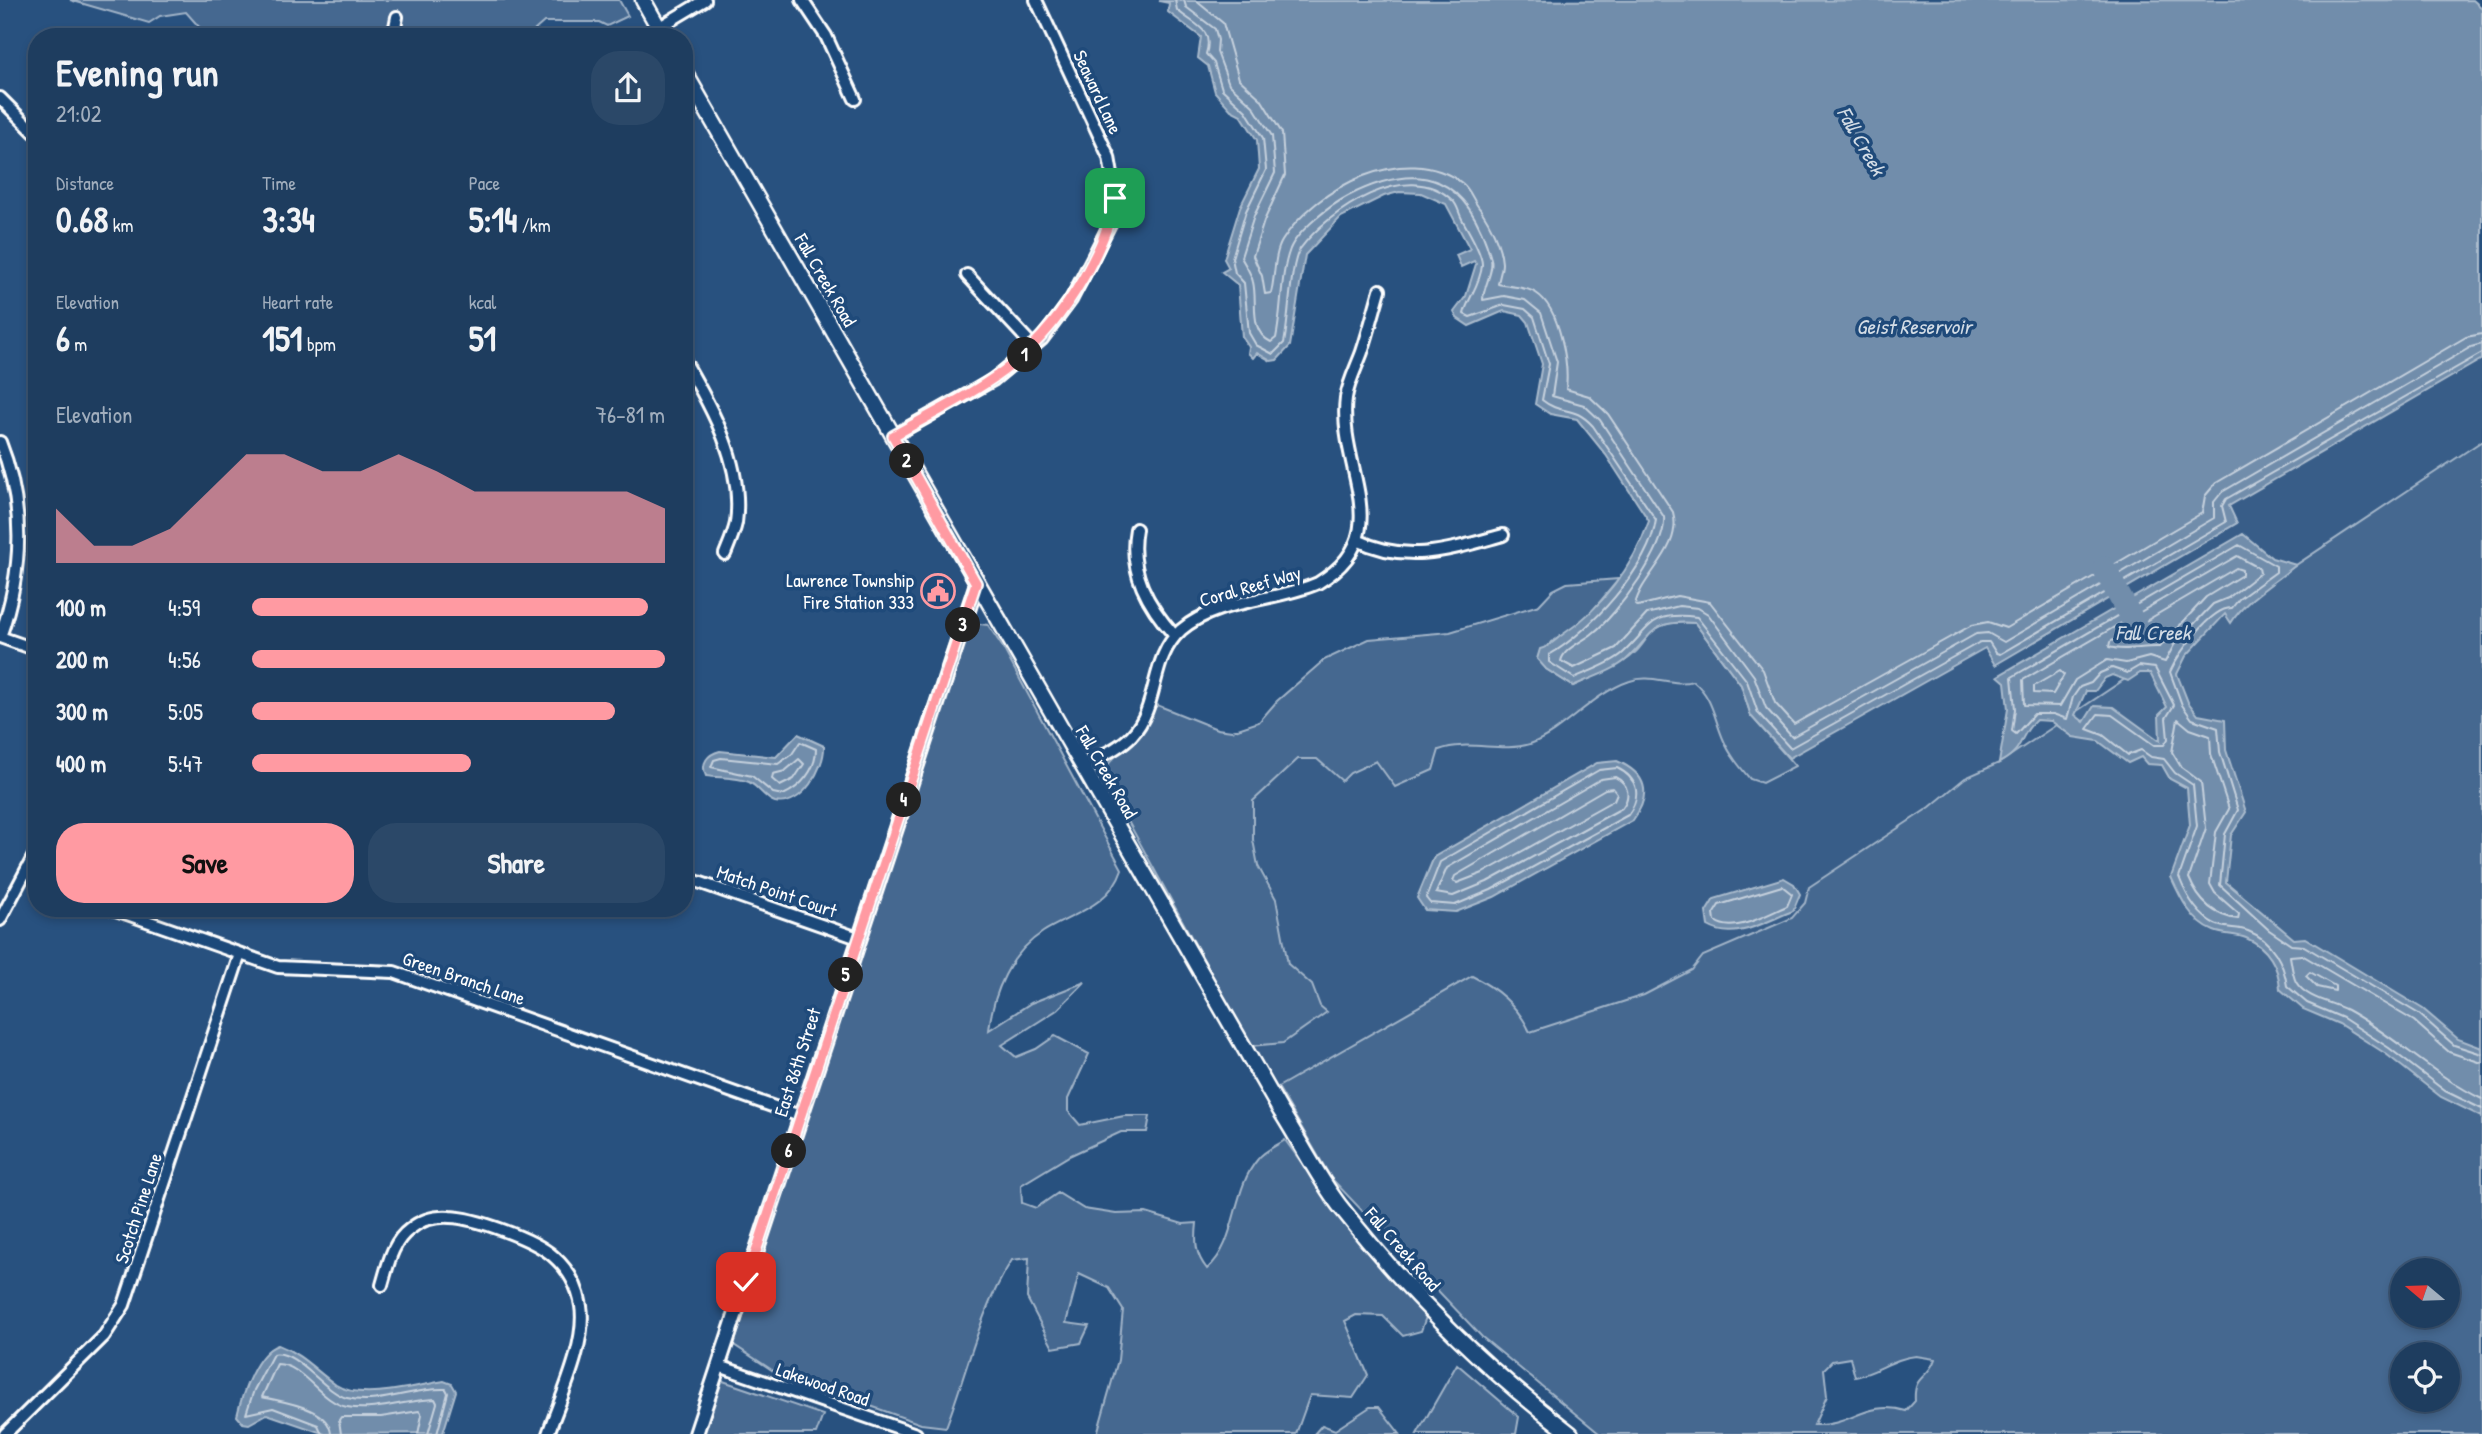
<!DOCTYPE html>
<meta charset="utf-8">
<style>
:root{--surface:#1e3d5f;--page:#2b4868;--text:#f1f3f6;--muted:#a1aebd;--line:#3c5674;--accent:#ff9aa2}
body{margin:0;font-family:"Patrick Hand",sans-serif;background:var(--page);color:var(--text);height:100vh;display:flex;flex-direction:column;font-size:26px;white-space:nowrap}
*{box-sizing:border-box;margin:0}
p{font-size:23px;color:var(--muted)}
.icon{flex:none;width:38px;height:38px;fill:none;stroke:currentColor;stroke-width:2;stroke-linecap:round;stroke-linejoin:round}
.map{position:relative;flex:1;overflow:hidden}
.side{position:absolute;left:28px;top:28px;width:665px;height:889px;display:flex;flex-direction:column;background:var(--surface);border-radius:28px;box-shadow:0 4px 10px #0003,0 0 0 2px var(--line)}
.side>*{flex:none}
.needle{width:46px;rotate:289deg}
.fabs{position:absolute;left:2390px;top:1258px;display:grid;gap:14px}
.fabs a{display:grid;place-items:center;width:70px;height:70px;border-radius:50%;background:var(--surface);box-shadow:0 4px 10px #0003,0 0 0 2px var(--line);font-size:35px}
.pin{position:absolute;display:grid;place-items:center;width:60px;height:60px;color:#fff;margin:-30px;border-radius:14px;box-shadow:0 4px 10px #0006}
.km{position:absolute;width:35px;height:35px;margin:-18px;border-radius:50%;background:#222;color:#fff;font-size:19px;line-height:35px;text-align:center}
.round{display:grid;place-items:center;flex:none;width:74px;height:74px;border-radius:28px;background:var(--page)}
.overview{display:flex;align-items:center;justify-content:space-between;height:119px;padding:0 28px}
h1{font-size:38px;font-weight:700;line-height:52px}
.figures{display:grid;grid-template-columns:repeat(3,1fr);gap:10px;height:119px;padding:7px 28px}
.figures div{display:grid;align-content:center}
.figures b{font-size:35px;font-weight:700}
.figures small{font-size:19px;font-weight:400}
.figures p{font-size:19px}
.chart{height:196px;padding:14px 28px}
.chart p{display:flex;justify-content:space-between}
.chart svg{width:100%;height:126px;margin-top:7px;fill:var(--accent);opacity:.7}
.cta{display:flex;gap:14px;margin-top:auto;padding:14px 28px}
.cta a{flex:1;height:80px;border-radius:28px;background:var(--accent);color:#111;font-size:28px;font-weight:700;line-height:80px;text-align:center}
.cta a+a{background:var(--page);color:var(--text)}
ul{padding:0 28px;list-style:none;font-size:23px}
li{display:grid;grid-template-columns:112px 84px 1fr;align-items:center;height:52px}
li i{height:18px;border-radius:9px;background:var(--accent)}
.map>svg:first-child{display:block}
.built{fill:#375d88}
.green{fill:#446890;stroke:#a2b4c8;stroke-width:2;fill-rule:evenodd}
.water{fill:#718dab;stroke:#aabbcd;stroke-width:2;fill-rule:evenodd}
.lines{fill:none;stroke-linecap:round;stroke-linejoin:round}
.shore{stroke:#c6d1dd;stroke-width:2}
.river{stroke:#718dab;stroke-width:23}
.minor-casing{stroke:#fff;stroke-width:16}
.tertiary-casing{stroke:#fff;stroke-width:18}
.secondary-casing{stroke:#fff;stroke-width:19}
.minor{stroke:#1f4a7a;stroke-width:10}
.tertiary{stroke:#1f4a7a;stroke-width:12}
.secondary{stroke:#1f4a7a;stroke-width:14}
.route-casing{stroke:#fff;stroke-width:14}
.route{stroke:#ff9aa2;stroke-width:9}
.labels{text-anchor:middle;stroke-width:7;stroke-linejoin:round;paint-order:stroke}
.street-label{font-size:19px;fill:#fff;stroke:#1f4a7a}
.poi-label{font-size:19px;fill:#fff;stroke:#1f4a7a;text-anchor:end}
.water-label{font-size:21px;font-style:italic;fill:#d4dde6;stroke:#1f4a7a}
</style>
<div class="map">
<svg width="2482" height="1434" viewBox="0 0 2482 1434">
<rect width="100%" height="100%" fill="#28517f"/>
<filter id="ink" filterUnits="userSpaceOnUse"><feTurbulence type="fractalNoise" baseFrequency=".0143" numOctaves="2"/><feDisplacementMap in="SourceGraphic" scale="14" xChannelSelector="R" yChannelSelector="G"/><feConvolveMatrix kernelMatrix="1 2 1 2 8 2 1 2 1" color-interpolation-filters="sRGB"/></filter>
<g filter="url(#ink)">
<path class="built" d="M 2482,359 L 2482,441 L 1999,763 L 1965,778 L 1930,807 L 1809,886 L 1805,902 L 1792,918 L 1703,956 L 1692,970 L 1644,995 L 1530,1032 L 1472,976 L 1278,1087 L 1251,1046 L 1283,1043 L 1320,1006 L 1311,985 L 1288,964 L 1281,937 L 1280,911 L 1267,877 L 1258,866 L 1253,840 L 1253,801 L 1298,759 L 1317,759 L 1350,773 L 1376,761 L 1395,787 L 1433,770 L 1439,750 L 1454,745 L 1476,746 L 1579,709 L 1611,689 L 1649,676 L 1683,684 L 1693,681 L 1702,688 L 1714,709 L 1724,741 L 1795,767 L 1789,758 L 1985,647 L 1994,665 L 2237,522 L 2229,506 Z"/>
<path class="green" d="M 70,0 L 619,0 L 628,16 L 607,26 L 599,22 L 544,22 L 527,37 L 208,37 L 186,12 L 160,16 L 149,23 Z
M 2482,441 L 2482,1434 L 1600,1434 L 1482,1337 L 1331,1178 L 1278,1087 L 1472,976 C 1498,989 1518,1006 1530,1032 L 1644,995 L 1692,970 L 1703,956 L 1792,918 L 1805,903 L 1809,887 L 1930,807 L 1965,778 L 1999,763 ZM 2403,1270 L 2448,1270 L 2448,1316 L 2403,1316 ZM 2403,1354 L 2448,1354 L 2448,1400 L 2403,1400 ZM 1916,1356 L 1935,1359 C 1928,1380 1913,1374 1915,1401 L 1906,1411 C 1867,1399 1850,1427 1814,1425 L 1827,1396 L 1824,1369 L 1832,1361 L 1850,1358 L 1855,1377 C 1877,1373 1893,1358 1916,1356 Z
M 1619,579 L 1583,622 L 1552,642 L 1542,660 L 1546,669 L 1573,686 C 1590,678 1607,671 1623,662 C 1656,642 1639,619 1695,623 L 1741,685 L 1751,716 L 1795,766 L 1762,783 L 1750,779 C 1740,767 1730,755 1724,741 C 1714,719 1713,697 1693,681 C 1672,687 1652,673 1630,681 C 1591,694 1564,732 1530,744 C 1501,753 1468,739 1439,750 L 1433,770 L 1395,787 L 1376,761 L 1350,773 L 1342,781 L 1317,759 L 1298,759 L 1253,801 L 1253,840 L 1258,866 L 1276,899 L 1288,964 L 1312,985 L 1320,1006 L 1327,1012 L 1283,1043 L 1251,1046 L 1101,772 L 1140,730 L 1157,705 L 1217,729 L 1232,731 L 1259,722 L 1277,701 L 1324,660 L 1369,639 L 1450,632 L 1539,605 L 1553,590 L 1567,583 Z
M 971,623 L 988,625 L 1002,646 L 1122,869 C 1110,906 1072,914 1043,932 C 1010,953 993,993 989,1030 L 1031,1003 L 1085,982 L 1057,1010 L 1002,1045 L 1016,1057 L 1036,1049 L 1055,1036 L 1089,1054 L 1068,1099 L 1068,1111 L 1080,1125 L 1124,1116 L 1150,1116 L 1147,1132 L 1121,1132 L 1069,1156 L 1021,1185 L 1022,1203 L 1036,1208 L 1058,1193 L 1084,1209 L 1116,1214 L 1146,1213 L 1183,1224 L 1197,1223 C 1195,1242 1195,1254 1207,1269 C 1238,1243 1231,1190 1258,1159 C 1264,1151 1276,1146 1285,1140 L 1344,1221 L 1427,1314 L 1421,1331 L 1403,1336 L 1383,1316 L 1356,1315 L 1345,1321 L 1368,1375 L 1353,1398 L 1310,1395 L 1296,1434 L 1097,1434 L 1118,1360 L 1123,1310 L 1109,1288 L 1079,1274 L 1066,1323 L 1089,1326 L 1081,1343 L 1053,1348 L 1027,1298 L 1029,1258 L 1012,1260 C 979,1311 968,1370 946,1427 L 921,1424 L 775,1372 L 734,1345 L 817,1083 Z
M 1457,1364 L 1519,1417 L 1516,1434 L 1417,1434 Z
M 720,1380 L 823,1415 L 816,1434 L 703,1434 Z
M 1370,1407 L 1379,1407 L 1400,1434 L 1314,1434 L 1322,1425 L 1335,1430 Z"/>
<path class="water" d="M 2473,0 L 2482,8 L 2482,359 L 2229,506 L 2237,523 L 1995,665 L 1985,648 L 1789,758 L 1751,716 L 1741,685 L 1695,623 C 1650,620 1655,633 1627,659 C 1614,671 1590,678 1573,686 L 1546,669 L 1537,659 L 1540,649 C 1549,647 1554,641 1562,635 C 1601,609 1633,567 1649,521 L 1606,455 L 1577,419 L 1550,414 L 1535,404 L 1542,364 L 1528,322 L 1522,315 L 1504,311 L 1469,326 L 1457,318 L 1454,312 L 1466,296 L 1476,264 L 1474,261 L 1461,267 L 1456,255 L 1470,249 L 1446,204 L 1421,193 L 1399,192 L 1384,196 L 1341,217 L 1305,255 L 1290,346 L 1277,360 L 1271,361 L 1257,353 L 1253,358 L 1248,353 L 1249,347 L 1242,337 L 1238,285 L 1222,272 L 1229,268 L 1224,259 L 1240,207 L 1259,169 L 1257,140 L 1241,115 L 1231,110 L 1215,92 L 1208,66 L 1198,58 L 1201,37 L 1168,12 L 1169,3 L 1159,1 Z
M 2243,534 L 2272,558 L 2296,565 C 2274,583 2246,599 2231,623 L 2225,614 L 2186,656 L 2177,674 L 2188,702 L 2198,715 L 2225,720 L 2226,750 L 2246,812 L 2231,835 L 2226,882 L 2294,939 L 2305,938 L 2423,1009 L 2458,1039 L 2482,1048 L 2482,1117 L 2441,1097 L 2386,1054 L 2339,1024 L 2303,1009 L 2280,989 C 2279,967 2268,947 2246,938 C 2236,934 2224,935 2214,931 C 2192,923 2180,897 2171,877 L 2190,825 L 2187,788 L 2170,779 L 2162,765 L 2147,764 L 2141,757 L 2128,763 L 2098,741 L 2073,737 L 2051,721 L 2036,720 C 2017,737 2026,749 1999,763 L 2008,709 L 2005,682 L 1998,676 ZM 2140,673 L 2150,673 L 2167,707 L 2159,715 L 2160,741 L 2113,707 L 2094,706 L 2084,722 L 2075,715 L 2086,691 L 2095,691 L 2105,678 L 2112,675 L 2128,681 Z
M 798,734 L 824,746 C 825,767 802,808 775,802 C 765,799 759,787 749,782 C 736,777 720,778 706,776 C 700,763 708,754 720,751 L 776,757 Z
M 1617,761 C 1647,774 1652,794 1633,820 L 1494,897 L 1456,912 L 1425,910 L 1417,898 L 1434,857 L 1597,763 Z
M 1784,878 L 1794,884 L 1800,894 L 1793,911 C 1766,921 1735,942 1708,926 L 1706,912 L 1714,899 Z
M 278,1345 C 302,1354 316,1371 336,1385 C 360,1401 416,1386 444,1381 L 452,1384 L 456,1391 L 443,1433 L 325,1434 L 267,1414 L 249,1424 L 243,1423 L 237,1416 C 242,1394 256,1352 278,1345 Z"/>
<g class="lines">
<path class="shore" d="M 1175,0 L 1177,10 C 1195,26 1214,28 1206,54 L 1214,63 L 1222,89 L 1246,111 L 1263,138 L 1266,170 L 1246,211 L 1232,258 L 1235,273 L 1244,283 L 1249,333 L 1256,345 L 1273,354 L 1284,343 C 1289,322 1290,263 1300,249 C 1328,211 1408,157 1452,200 C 1458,205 1458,212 1462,219 C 1467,229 1483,254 1482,265 C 1481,283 1467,300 1464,314 L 1470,317 L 1504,305 L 1525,309 L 1534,317 L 1549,364 L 1542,400 C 1562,416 1573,404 1593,426 L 1656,520 C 1649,568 1589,632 1549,655 L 1549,662 L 1574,678 C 1589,671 1611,664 1623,653 C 1652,626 1650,611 1697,617 L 1747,681 L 1758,713 L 1790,748 L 1980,642 L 1989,642 L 1996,653 L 2000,654 L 2226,522 L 2222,506 L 2226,499 L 2482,353
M 1184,0 L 1186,7 L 1215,29 L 1218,40 L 1217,52 L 1229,84 L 1253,106 L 1272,136 L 1275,173 L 1254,216 L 1241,257 C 1245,265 1251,273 1253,282 C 1258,302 1248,331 1271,342 L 1276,338 C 1282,311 1280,275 1290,249 C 1298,230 1331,205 1348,196 C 1423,158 1468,177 1491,259 C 1494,272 1483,287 1483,300 L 1504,296 L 1525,300 L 1541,313 L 1557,362 L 1552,396 L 1584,405 L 1600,420 L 1664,517 C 1667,547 1617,615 1593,633 C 1584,641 1564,648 1561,661 L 1574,668 L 1616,648 L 1647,614 L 1679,606 L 1698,608 L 1708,614 L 1754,676 L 1766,708 L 1792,737 L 1976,634 L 1988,633 L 2004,642 L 2214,518 L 2214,502 L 2222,492 L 2471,347 L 2482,344
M 1195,0 L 1223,23 L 1239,79 L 1261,99 L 1282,133 L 1285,175 L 1264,221 L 1253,256 L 1262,276 L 1265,294 L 1271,293 C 1275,277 1274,254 1282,241 C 1315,188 1406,140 1462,183 C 1471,190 1473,201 1480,209 C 1490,223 1501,246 1502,263 C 1502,270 1499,277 1498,284 C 1510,287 1525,286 1536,293 C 1560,308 1569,364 1566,389 L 1589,396 L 1608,414 L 1673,512 C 1683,549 1642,574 1635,605 L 1638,606 L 1677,596 L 1710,602 L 1763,670 L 1775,703 L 1794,724 L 1972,625 L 1988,622 L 2006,628 L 2202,513 L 2205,496 L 2216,483 L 2466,337 L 2482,334
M 2237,556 L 2259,568 L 2260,573 L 2228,598 L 2213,604 L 2174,645 L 2165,662 L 2149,657 L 2126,663 L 2107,660 L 2075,680 L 2060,706 L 2024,705 L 2023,680 Z
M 2236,568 L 2242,570 L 2242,575 L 2206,597 L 2160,647 C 2142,646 2125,652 2109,647 L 2110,642 Z
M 2060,671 L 2064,675 L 2053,694 L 2034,693 L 2034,686 Z
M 2178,719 L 2190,729 L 2210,736 L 2211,754 L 2229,809 L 2216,832 L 2210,884 L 2215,893 L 2239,914 L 2238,919 C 2213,916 2198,900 2189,878 L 2206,828 L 2201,782 L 2181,767 L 2172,752 Z
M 800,742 L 816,749 C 816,770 801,787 783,795 L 773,793 L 752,776 L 711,767 L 714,760 L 721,758 L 778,764 L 792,754 Z
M 799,759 L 804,764 L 794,779 L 780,786 L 772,779 L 773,774 L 785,771 Z
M 1617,768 C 1638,778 1642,796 1628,815 L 1491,890 L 1455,905 L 1430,903 L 1426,898 L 1440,862 L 1599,770 Z
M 1615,777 C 1629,784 1631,796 1622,808 L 1487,882 L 1453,896 L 1436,893 L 1447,868 L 1601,779 Z
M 1613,788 L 1617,793 L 1614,800 L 1483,873 L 1457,883 L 1453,881 L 1455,876 L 1605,789 Z
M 1782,886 L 1792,894 L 1787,906 C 1767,914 1734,935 1715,921 L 1714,913 L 1719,905 Z
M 2310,972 L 2335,986 L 2335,991 L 2317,987 L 2306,976 Z
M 2482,1054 L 2454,1045 L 2419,1014 L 2304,946 L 2291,945 L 2269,930 L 2220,885 L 2225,834 L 2238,810 L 2220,752 L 2218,728 L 2192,719 L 2182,705 L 2170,672 C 2178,654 2211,607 2232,608 L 2239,599 L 2276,572 L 2276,566 L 2239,545 L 2012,677 L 2015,709 L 2012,731 L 2016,734 L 2034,714 L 2053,714 L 2067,719 L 2073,697 L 2080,687 L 2091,683 L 2100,673 L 2112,668 L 2127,673 L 2139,666 L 2155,668 L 2174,705 L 2166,718 L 2168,739 L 2164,745 L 2154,745 L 2112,715 L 2098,714 L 2087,729 L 2103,735 L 2128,755 L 2141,750 L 2151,757 L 2164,759 L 2175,773 L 2193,785 L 2197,826 L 2179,877 C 2186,895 2197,915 2215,924 C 2225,929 2238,927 2248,931 C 2272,940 2284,963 2287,986 L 2307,1003 L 2343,1018 L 2389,1048 L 2445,1091 L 2482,1109
M 2482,1063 L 2449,1052 L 2414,1021 L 2302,955 L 2290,956 C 2291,962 2293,977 2296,982 C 2306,999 2332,1002 2347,1010 C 2395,1036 2433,1075 2482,1099
M 322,1434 L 318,1425 L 273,1408 L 246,1414 L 254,1390 L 273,1354 C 297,1349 323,1392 347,1398 C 380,1406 414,1387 446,1389 L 448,1393 L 437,1434
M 331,1434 C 329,1407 282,1402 262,1397 L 277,1364 C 303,1364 320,1402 347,1407 C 376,1412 406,1400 435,1399 L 437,1403 L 428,1434
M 341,1434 L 339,1420 L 341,1417 L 381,1417 L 419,1411 L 422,1415 L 418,1434"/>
<path class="river" d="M 2104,568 L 2138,630"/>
<g class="minor-casing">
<path id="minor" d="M 802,0 L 826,36 L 855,99
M 393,37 L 397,17
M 643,37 L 705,0
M 0,98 L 37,135
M 967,275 L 1033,346
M 684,360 C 712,408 744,465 736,523 C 734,533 729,544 725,554
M 893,436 L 993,380 L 1042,339 L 1071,300 L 1112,220 L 1115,192 L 1109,157 L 1036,0
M 0,442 C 26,507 23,571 0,637
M 1136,529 C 1128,572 1148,606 1175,636
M 1357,540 C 1408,565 1452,549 1503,535
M 0,637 L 37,650
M 1082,766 C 1098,757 1119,749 1132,735 C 1160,705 1149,659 1181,630 C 1217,599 1275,602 1318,583 C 1400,534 1337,468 1346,398 C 1348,383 1357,366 1362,352 C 1369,331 1374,311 1380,290
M 684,877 L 858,938
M 110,908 L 278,967 L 394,972 L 800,1116
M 0,920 L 37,850
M 382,1285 C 388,1265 392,1242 410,1229 C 421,1220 435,1216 450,1217 C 475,1218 534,1239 553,1256 C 568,1269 578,1287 581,1306 C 587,1343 560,1399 548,1434
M 719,1366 L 916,1434
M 5,1434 L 104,1336 L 124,1305 L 240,954"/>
</g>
<g class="tertiary-casing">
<path id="tertiary" d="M 696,1434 L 977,583"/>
</g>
<g class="secondary-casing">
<path id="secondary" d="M 643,0 L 664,37
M 684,71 L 1280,1110 C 1300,1141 1317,1176 1339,1205 C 1406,1291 1484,1368 1571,1434"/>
</g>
<use href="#minor" class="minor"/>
<use href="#tertiary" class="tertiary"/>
<use href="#secondary" class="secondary"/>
</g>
</g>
<g class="lines" filter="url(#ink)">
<g class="route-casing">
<path id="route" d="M 746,1282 L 976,583 L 893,436 C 980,387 1032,368 1084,277 C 1099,250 1109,228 1115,198"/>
</g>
<use href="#route" class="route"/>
</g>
<defs>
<g id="civic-ring" transform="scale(1.75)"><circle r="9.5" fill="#1f4a7a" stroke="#ff9aa2" stroke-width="1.5"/><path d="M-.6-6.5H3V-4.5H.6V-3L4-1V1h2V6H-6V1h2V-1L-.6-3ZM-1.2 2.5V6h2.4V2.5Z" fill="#ff9aa2"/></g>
</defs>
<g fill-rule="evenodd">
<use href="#civic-ring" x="938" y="591"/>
</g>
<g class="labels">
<g class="street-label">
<text transform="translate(1098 92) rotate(65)" y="7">Seaward Lane</text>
<text transform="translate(826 280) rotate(60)" y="7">Fall Creek Road</text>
<text transform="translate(1250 586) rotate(-16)" y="7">Coral Reef Way</text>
<text transform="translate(1107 772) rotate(60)" y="7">Fall Creek Road</text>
<text transform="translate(777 891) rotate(19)" y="7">Match Point Court</text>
<text transform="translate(464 978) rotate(19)" y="7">Green Branch Lane</text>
<text transform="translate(797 1062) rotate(-72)" y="7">East 86th Street</text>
<text transform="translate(138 1208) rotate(-72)" y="7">Scotch Pine Lane</text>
<text transform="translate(1403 1249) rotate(49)" y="7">Fall Creek Road</text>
<text transform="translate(823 1384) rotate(19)" y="7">Lakewood Road</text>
</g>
<g class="poi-label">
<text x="914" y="587">Lawrence Township<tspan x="914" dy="22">Fire Station 333</tspan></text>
</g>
<g class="water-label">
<text transform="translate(1861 141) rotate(60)" y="7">Fall Creek</text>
<text x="1914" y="334">Geist Reservoir</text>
<text x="2153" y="640">Fall Creek</text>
</g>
</g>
</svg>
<div class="fabs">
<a><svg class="needle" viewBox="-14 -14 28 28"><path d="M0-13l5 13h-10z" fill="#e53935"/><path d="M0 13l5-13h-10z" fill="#a1aebd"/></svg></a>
<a><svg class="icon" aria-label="locate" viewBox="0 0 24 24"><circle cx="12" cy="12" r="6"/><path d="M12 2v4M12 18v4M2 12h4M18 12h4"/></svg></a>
</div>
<div class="pin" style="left:1115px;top:198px;background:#1e9e55"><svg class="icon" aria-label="arrive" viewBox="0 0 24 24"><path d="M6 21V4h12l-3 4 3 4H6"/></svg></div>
<div class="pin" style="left:746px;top:1282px;background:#d93025"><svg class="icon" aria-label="check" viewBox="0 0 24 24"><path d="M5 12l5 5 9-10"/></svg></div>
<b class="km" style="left:1025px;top:355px">1</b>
<b class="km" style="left:907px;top:461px">2</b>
<b class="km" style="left:963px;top:625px">3</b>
<b class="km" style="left:904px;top:800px">4</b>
<b class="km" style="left:846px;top:975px">5</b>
<b class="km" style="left:789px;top:1151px">6</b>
<section class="side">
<div class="overview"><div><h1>Evening run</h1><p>21:02</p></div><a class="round"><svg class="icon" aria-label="share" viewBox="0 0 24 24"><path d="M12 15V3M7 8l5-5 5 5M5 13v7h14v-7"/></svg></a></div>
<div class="figures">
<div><p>Distance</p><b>0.68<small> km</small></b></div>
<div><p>Time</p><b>3:34</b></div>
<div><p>Pace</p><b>5:14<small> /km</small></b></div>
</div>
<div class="figures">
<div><p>Elevation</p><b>6<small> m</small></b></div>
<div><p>Heart rate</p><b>151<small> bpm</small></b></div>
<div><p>kcal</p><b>51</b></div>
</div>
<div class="chart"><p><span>Elevation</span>76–81 m</p>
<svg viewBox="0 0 160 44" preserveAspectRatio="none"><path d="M0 44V25L10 38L20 38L30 32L40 19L50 6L60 6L70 12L80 12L90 6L100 12L110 19L120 19L130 19L140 19L150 19L160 25V44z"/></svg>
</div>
<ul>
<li><b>100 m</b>4:59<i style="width:96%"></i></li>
<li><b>200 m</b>4:56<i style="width:100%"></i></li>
<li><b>300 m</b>5:05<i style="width:88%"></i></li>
<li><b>400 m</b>5:47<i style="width:53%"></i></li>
</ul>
<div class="cta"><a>Save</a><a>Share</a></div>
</section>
</div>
